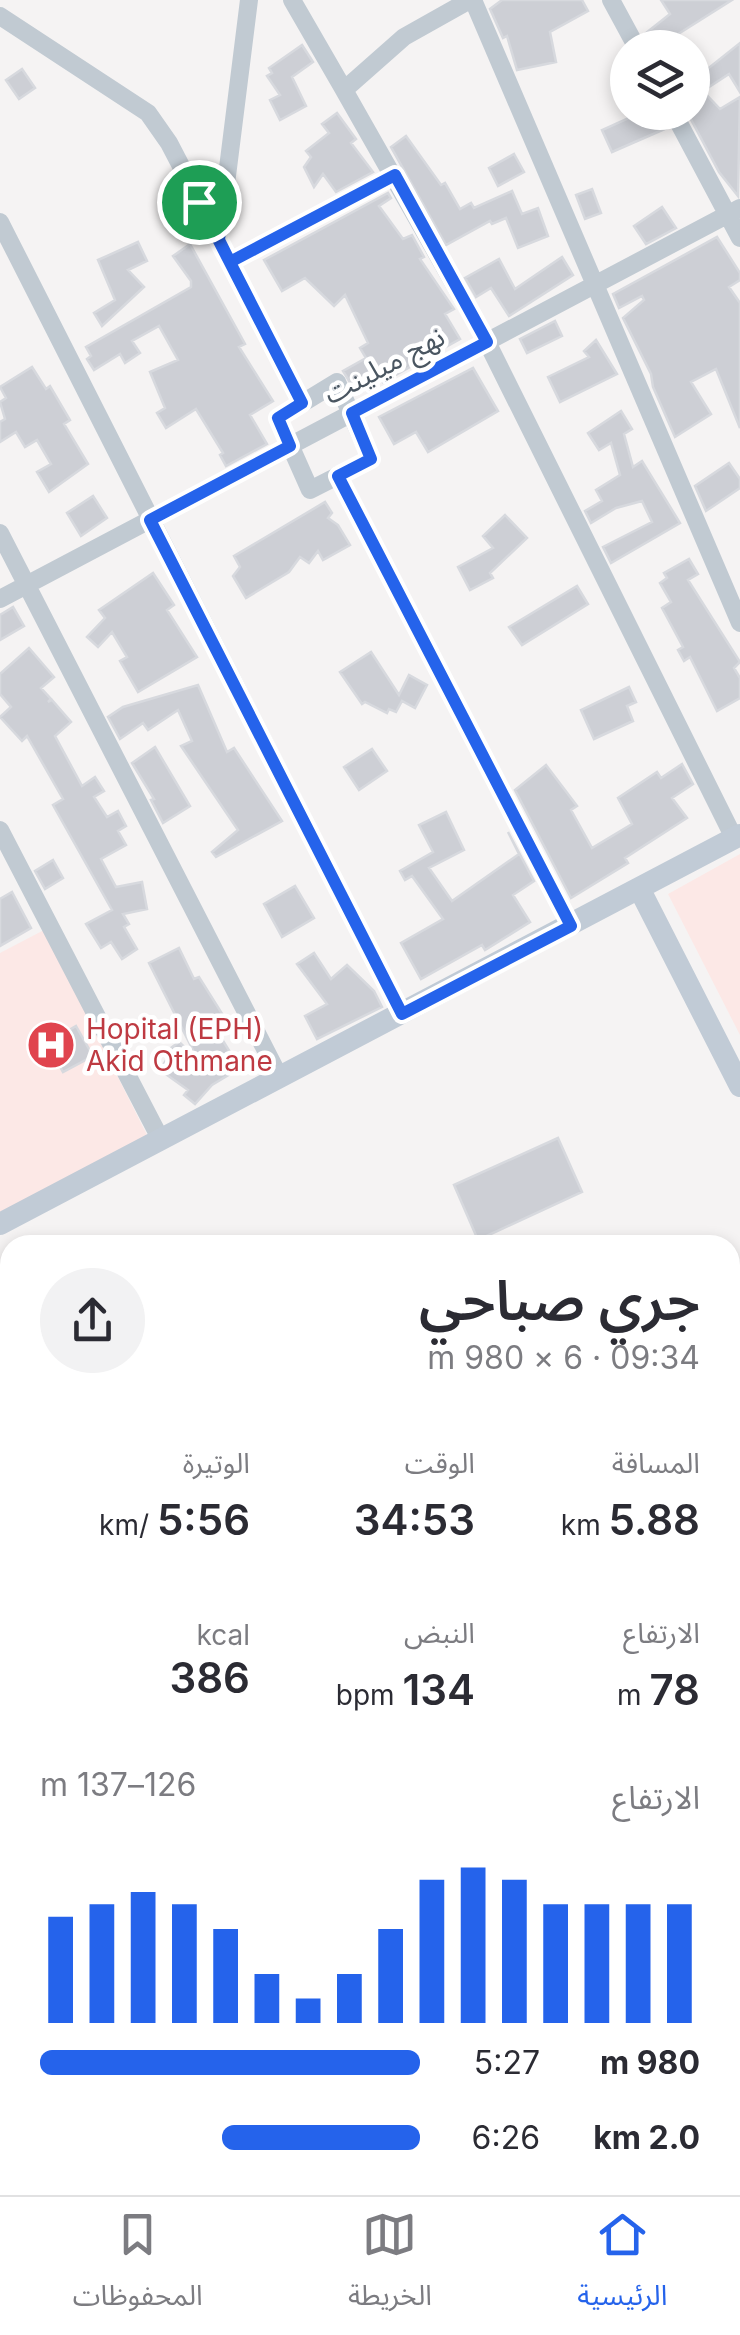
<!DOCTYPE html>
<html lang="ar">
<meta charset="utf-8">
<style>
:root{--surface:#fff;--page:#f2f2f3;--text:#2b2b33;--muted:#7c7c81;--line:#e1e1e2;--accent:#2563eb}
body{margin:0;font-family:Inter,"Noto Sans Arabic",sans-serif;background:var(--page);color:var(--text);direction:rtl;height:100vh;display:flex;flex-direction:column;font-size:38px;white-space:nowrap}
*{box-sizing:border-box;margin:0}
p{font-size:32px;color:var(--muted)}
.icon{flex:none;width:55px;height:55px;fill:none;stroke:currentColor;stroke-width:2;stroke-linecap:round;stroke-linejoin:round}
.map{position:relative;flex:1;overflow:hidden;direction:ltr}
.sheet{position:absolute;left:0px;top:1235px;width:740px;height:960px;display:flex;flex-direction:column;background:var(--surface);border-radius:30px 30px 0 0;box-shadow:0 5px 15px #0003;direction:rtl}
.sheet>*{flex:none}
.controls{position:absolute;left:610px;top:30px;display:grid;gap:20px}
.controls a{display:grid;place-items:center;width:100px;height:100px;border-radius:50%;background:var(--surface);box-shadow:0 5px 15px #0003;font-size:50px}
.pin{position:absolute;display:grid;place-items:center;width:85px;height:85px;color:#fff;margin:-42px;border:5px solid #fff;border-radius:50%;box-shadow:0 2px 10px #0007}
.round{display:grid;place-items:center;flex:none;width:105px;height:105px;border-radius:52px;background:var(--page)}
.overview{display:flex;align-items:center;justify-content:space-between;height:170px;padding:0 40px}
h1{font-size:55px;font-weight:600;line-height:75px}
.stats{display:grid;grid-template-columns:repeat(3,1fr);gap:15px;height:170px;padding:10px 40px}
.stats div{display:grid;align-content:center}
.stats b{font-size:42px;font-weight:600}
.stats small{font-size:28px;font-weight:400}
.stats p{font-size:28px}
.chart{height:280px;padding:20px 40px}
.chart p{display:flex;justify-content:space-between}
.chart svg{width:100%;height:180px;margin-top:10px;stroke:var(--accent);stroke-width:6}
ul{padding:0 40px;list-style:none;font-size:32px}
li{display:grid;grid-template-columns:160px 120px 1fr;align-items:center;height:75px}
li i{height:25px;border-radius:12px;background:var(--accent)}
.tab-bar{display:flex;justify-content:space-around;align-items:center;height:140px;border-top:2px solid var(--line);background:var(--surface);font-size:28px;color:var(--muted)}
.tab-bar a{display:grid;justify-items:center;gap:5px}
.tab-bar .selected{color:var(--accent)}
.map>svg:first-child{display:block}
.medical{fill:#fce8e6}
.building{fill:#cdcfd5;stroke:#d7d9de;stroke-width:2.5}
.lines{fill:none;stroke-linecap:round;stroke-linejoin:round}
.minor{stroke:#c1cad2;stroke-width:18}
.secondary{stroke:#c1cbd6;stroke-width:22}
.route-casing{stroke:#fff;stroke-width:20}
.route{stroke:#2563eb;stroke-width:12}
.labels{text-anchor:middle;stroke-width:9;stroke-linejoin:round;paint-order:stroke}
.street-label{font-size:28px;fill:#4a5661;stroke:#fff}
.health-label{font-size:28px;fill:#be3a42;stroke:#fff;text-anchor:start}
</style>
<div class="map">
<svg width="740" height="2195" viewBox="0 0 740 2195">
<rect width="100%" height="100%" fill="#f5f3f3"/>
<path class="medical" d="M 740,854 L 740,1035 L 668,894 Z
M 44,930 L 148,1137 L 0,1213 L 0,953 Z"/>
<path class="building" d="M 502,0 L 582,0 L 588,11 L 550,32 L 556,62 L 517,70 L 507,36 L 503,38 L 490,9 Z
M 661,0 L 732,0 L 675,36 L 684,48 L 657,48 L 646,33 L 670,14 Z
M 740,43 L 740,92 L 729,74 L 703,91 L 720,109 L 740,97 L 738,196 L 719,172 L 687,112 L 692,112 L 692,74 L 702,67 L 705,71 Z
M 302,45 L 313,62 L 292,77 L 306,106 L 280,120 L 270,100 L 280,95 L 267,76 L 272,73 L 269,68 Z
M 22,69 L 35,88 L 19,99 L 6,80 Z
M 642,112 L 661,112 L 667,128 L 612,152 L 602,130 Z
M 337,113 L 356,139 L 351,143 L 373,172 L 336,192 L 323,174 L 314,187 L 304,167 L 311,157 L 306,151 L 329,133 L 322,124 Z
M 406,136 L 441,185 L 445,183 L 460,209 L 471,203 L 474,208 L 512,191 L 522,214 L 538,208 L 548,236 L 518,248 L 506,218 L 492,224 L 490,221 L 446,245 L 391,147 Z
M 514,154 L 524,172 L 498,186 L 489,168 Z
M 592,189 L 601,213 L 585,219 L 576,195 Z
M 388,193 L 391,198 L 379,206 L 403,239 L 412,235 L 424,257 L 420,259 L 454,309 L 445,314 L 460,339 L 383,382 L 379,375 L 354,389 L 343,371 L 366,358 L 360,348 L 368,343 L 345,295 L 334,306 L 305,278 L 282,291 L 264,260 Z
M 662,207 L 676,228 L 646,244 L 634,226 Z
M 717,237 L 740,273 L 740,280 L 729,287 L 740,303 L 740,428 L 716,369 L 691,382 L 711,414 L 675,437 L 653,387 L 651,374 L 623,318 L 644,300 L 642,296 L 619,308 L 613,294 Z
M 138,242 L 147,261 L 128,270 L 144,287 L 102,326 L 94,313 L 115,300 L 98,260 Z
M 190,244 L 245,344 L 239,347 L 273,401 L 250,415 L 267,444 L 226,466 L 220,455 L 223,453 L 196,409 L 166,428 L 157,413 L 165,408 L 150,372 L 178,360 L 159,326 L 132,341 L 140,353 L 125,363 L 120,354 L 94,370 L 87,359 L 91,356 L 86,347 L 191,287 L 191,281 L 173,256 Z
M 562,257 L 573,275 L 509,316 L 491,288 L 476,297 L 465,278 L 499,259 L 515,289 Z
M 555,321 L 562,336 L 527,353 L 520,339 Z
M 596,340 L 617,374 L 560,402 L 548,377 L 589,357 L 584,351 Z
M 32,367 L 46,389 L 50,386 L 70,420 L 64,424 L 88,464 L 49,492 L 37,472 L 51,464 L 37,440 L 25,447 L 16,432 L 0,442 L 0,422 L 5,419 L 0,402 L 6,398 L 0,387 Z
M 473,368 L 498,411 L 428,452 L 416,432 L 394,444 L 379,417 Z
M 621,411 L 632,429 L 624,434 L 633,467 L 642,461 L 680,523 L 611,563 L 603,547 L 652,522 L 642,501 L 616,508 L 591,523 L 585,511 L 602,501 L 596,490 L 620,475 L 611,443 L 599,450 L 588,433 Z
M 729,463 L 740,479 L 740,488 L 706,511 L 695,486 Z
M 93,496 L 107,518 L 81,536 L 67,513 Z
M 325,502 L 332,513 L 328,518 L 338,525 L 350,545 L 323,560 L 318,551 L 309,563 L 300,557 L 289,572 L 246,598 L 233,576 L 240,567 L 234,556 Z
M 505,515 L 527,538 L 490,573 L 493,578 L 470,590 L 458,567 L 493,548 L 483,536 Z
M 689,559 L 698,574 L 688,580 L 740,662 L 734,668 L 740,678 L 740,698 L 717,711 L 690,657 L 684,661 L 678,650 L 683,647 L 662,608 L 671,602 L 660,583 L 667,578 L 664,573 Z
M 153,573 L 174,605 L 167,610 L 197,657 L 138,692 L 120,661 L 127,657 L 112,632 L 98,647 L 87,637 L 105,618 L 99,610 Z
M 577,586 L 588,604 L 522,645 L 509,627 Z
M 13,607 L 24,626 L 0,640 L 0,615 Z
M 29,648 L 54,677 L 41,688 L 51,699 L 48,702 L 52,700 L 71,722 L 55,736 L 82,786 L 95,777 L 104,791 L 94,797 L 107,817 L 118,811 L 126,826 L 118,831 L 126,845 L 101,859 L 116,887 L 142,882 L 147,909 L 123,914 L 129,924 L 124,927 L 137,949 L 122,959 L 111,942 L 101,948 L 86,924 L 112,910 L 53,805 L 63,799 L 27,736 L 22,741 L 0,717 L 11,707 L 0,694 L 0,674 Z
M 371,652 L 399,695 L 409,675 L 427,685 L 415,708 L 402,701 L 396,712 L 389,709 L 387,713 L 365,702 L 362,704 L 340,672 Z
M 198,685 L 227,752 L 234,748 L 282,821 L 216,857 L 212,852 L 238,830 L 181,746 L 192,741 L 178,710 L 148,730 L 143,723 L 120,739 L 108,717 L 123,707 Z
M 629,687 L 636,702 L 627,706 L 633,721 L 594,739 L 581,710 Z
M 155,747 L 190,806 L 163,823 L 151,800 L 154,799 L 132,763 Z
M 372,749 L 387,771 L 359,790 L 344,767 Z
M 682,764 L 693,784 L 672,798 L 687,818 L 625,858 L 628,863 L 571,898 L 515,790 L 546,765 L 577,806 L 571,810 L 592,848 L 632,824 L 618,798 L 657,772 L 661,778 Z
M 446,812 L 464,850 L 429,868 L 452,901 L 519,854 L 508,832 L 534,881 L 513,895 L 530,922 L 485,950 L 482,945 L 421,979 L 401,943 L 443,919 L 412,876 L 405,880 L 400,871 L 433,852 L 419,825 Z
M 53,860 L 63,878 L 45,889 L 35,871 Z
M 295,886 L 314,918 L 282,937 L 264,904 Z
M 12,892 L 31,928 L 0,946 L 0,899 Z
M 179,948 L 194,979 L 199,977 L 231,1028 L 220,1036 L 240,1068 L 212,1085 L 195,1104 L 184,1095 L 188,1090 L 160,1070 L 170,1054 L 167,1051 L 179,1042 L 198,1060 L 149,963 Z
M 314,953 L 331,979 L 347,965 L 374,991 L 382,1007 L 317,1039 L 305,1016 L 327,1004 L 297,964 Z
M 76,1026 L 93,1056 L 63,1072 L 47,1043 Z
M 558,1138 L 582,1192 L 478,1240 L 454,1185 Z"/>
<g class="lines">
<path class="minor" d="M 249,0 L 219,240 L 302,403
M 292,0 L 344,90
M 470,0 L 404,37 L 344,90 L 487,342 L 734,838
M 473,0 L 740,623
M 611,0 L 637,48
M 0,16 L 148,113 L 169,143 L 219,239
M 673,112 L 740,238
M 0,222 L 402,1014
M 230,262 L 395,175
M 337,382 L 371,459 L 310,490 L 278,418 Z
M 338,475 L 571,926
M 0,533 L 280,1078
M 0,599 L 740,208
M 0,830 L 161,1140
M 0,1314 L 10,1334
M 730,1674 L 740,1652
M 0,1844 L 10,1831
M 0,1940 L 10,1969
M 0,2101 L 10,2097
M 335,2185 L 349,2195
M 579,2185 L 600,2195
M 70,2195 L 98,2185
M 423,2195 L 429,2185
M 531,2195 L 536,2185"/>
<path class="secondary" d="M 640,890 L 740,1086
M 0,1224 L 740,835"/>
</g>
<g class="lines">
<g class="route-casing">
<path id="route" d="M 199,202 L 302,403 L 278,418 L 290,446 L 150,520 L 402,1014 L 571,926 L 338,476 L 371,459 L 352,413 L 487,342 L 395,175 L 230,262 L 219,240 L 224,194 L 217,202 L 199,202"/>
</g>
<use href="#route" class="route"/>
</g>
<defs>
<g id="hospital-disc" transform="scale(2.5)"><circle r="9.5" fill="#e0444e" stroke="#fff"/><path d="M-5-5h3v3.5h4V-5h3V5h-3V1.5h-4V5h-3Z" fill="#fff"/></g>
</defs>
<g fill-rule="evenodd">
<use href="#hospital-disc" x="51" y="1045"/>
</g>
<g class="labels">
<g class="street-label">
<text transform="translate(384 365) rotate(-28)" y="10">نهج ميلينت</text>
</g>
<g class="health-label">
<text x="86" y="1039">Hopital (EPH)<tspan x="86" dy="32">Akid Othmane</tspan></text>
</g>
</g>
</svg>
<div class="controls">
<a><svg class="icon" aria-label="layers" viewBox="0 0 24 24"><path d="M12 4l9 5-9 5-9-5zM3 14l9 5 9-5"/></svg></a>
</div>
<div class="pin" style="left:199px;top:202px;background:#1e9e55"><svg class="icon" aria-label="arrive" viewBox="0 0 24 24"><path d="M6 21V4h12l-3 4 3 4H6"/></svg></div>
<section class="sheet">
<div class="overview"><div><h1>جري صباحي</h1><p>09:34 · 6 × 980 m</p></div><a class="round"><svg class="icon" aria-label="share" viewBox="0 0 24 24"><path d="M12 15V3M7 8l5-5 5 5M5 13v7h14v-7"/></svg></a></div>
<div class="stats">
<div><p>المسافة</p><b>5.88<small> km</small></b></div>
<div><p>الوقت</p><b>34:53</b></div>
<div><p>الوتيرة</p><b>5:56<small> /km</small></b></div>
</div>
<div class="stats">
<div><p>الارتفاع</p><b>78<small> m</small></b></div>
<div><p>النبض</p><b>134<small> bpm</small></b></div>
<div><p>kcal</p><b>386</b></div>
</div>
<div class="chart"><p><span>الارتفاع</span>126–137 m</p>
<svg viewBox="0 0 160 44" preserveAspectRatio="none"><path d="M5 44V18M15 44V15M25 44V12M35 44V15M45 44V21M55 44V32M65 44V38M75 44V32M85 44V21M95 44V9M105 44V6M115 44V9M125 44V15M135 44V15M145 44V15M155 44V15"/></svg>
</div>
<ul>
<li><b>980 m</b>5:27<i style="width:100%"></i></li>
<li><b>2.0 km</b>6:26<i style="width:52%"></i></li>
</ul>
</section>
</div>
<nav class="tab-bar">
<a class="selected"><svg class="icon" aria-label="home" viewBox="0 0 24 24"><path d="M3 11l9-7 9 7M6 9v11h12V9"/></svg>الرئيسية</a>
<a><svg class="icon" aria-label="map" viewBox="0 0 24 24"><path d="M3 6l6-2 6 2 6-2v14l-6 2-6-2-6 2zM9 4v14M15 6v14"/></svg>الخريطة</a>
<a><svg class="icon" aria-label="saved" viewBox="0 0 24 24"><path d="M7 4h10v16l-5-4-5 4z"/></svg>المحفوظات</a>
</nav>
